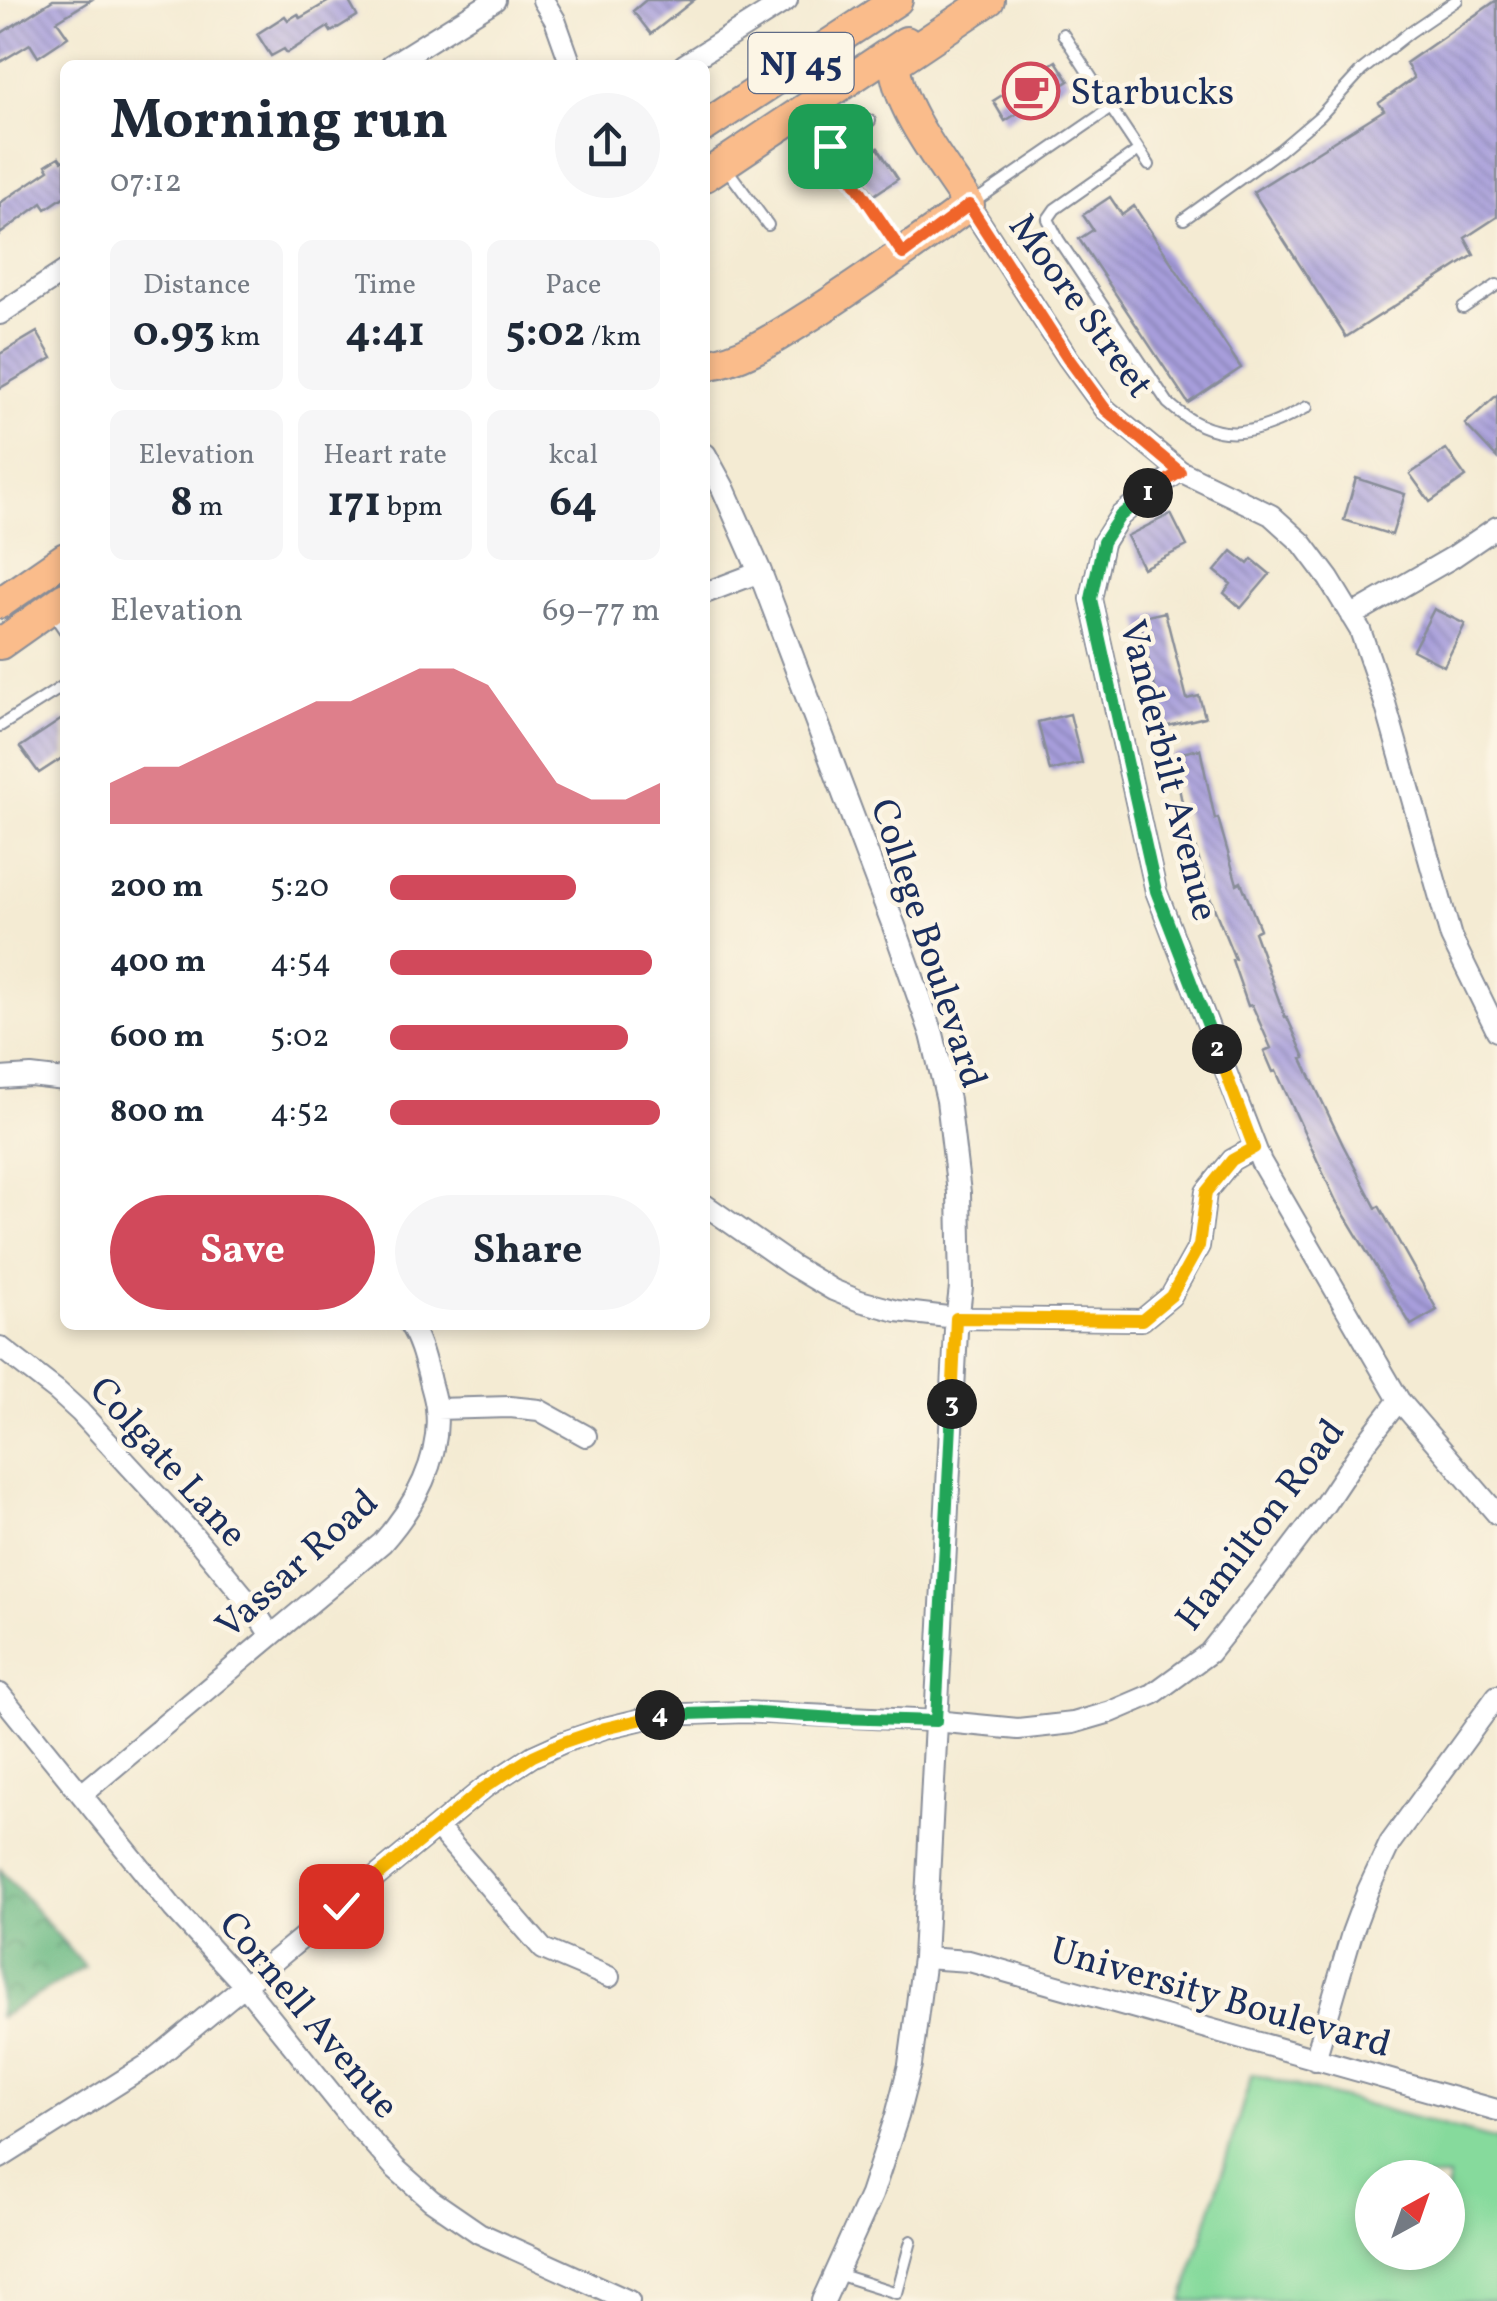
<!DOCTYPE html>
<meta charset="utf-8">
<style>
:root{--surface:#fff;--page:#f6f6f7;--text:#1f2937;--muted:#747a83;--accent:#d1495b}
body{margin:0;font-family:Vollkorn,serif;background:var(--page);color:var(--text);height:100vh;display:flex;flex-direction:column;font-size:38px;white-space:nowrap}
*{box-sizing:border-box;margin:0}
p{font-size:32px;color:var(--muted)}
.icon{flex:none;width:55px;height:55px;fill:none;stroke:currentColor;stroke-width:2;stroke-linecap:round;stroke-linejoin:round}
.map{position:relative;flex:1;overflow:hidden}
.side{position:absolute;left:60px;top:60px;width:650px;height:1270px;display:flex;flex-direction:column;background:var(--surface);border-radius:15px;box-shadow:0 5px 15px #0003}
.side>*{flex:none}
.needle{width:65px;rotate:40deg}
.controls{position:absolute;left:1355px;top:2160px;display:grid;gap:20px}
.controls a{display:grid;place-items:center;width:110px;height:110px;border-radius:50%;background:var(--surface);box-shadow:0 5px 15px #0003;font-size:50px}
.pin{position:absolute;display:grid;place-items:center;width:85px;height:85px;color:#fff;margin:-42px;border-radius:20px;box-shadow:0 5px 15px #0006}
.km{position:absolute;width:50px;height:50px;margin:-25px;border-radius:50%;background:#222;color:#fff;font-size:28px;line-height:50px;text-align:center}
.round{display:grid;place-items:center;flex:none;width:105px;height:105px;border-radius:52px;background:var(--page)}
.overview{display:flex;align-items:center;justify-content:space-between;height:170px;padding:0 50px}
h1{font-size:55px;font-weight:700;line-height:75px}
.metrics{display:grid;grid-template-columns:repeat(3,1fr);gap:15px;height:170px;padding:10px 50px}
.metrics div{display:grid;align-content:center;border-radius:15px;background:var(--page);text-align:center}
.metrics b{font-size:42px;font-weight:700}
.metrics small{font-size:28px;font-weight:400}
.metrics p{font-size:28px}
.chart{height:280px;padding:20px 50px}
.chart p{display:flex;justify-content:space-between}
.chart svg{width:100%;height:180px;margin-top:10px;fill:var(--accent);opacity:.7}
.action{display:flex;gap:20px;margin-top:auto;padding:20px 50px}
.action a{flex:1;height:115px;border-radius:60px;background:var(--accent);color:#fff;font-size:40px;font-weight:700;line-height:115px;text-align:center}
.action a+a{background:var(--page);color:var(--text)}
ul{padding:0 50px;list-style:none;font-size:32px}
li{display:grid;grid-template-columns:160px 120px 1fr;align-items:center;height:75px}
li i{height:25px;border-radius:12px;background:var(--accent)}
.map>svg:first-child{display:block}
.green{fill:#86da9c;stroke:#50847d;stroke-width:2.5;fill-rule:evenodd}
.forest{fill:url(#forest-crowns);stroke:#447471;stroke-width:2.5}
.building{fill:url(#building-back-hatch)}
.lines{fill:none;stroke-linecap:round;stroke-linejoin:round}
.service-casing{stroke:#888d98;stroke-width:14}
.minor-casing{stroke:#888d98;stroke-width:24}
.tertiary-casing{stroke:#888d98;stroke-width:26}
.primary-casing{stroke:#888d98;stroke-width:34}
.service{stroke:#fff;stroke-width:10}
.minor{stroke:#fff;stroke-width:20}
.tertiary{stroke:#fff;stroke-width:22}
.primary{stroke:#fabc8b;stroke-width:30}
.split-1-casing{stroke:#fff;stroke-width:20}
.split-2-casing{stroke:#fff;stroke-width:20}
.split-3-casing{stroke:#fff;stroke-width:20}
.split-4-casing{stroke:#fff;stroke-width:20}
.split-5-casing{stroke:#fff;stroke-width:20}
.split-1{stroke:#f0652b;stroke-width:12}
.split-2{stroke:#22a559;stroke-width:12}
.split-3{stroke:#f5b400;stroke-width:12}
.split-4{stroke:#22a559;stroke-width:12}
.split-5{stroke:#f5b400;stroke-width:12}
.labels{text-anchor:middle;stroke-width:9;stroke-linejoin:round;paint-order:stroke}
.shield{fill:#fcf5e5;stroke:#5e6a86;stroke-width:2.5}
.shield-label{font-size:35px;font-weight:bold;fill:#1b2f5e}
.poi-label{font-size:38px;fill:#1b2f5e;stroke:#fcf5e5;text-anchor:start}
.street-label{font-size:38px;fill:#1b2f5e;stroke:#fcf5e5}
</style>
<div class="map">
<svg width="1497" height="2301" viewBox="0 0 1497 2301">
<defs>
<pattern id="forest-crowns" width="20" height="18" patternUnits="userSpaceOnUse" patternTransform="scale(2.5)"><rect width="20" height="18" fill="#6cba84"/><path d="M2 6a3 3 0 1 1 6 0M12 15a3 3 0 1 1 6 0" fill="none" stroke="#58986f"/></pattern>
<pattern id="building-back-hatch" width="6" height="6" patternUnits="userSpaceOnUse" patternTransform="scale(2.5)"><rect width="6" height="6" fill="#a79edb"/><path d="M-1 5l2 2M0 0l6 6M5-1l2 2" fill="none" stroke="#8781b5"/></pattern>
</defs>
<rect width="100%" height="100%" fill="#fcf5e5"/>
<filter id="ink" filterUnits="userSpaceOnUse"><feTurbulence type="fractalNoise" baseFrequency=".01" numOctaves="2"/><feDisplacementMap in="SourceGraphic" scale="20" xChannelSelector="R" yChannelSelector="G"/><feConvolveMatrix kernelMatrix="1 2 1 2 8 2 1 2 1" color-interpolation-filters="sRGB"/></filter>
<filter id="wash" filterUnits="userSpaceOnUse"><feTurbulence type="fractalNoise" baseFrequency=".0048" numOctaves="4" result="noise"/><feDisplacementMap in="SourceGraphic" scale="40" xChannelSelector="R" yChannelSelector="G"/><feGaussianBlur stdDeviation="2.25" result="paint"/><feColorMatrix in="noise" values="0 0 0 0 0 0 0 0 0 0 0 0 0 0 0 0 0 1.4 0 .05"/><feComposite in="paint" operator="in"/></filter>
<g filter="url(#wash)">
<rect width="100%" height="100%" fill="#f4ebd3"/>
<path class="green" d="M 1252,2074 L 1497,2140 L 1497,2301 L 1183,2301 ZM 1372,2178 L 1448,2178 L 1448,2252 L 1372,2252 Z"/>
<path class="forest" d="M 0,1869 L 85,1967 L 0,2017 Z"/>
<g id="blocks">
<path class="building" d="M 53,0 L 91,0 L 57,21 L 68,37 L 38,57 L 30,44 L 0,62 L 0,34 Z
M 331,0 L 348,0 L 357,16 L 331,32 L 328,27 L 287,53 L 284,49 L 271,56 L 257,34 L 285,16 L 288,20 L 298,14 L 300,18 Z
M 646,0 L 694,0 L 651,34 L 633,11 Z
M 1497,0 L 1497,217 L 1465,238 L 1474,255 L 1346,337 L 1253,192 L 1384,110 L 1379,103 L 1414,78 L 1406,63 Z
M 1056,61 L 1069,81 L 1005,121 L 993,101 Z
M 878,148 L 898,179 L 874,195 L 853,164 Z
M 59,157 L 62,161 L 65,160 L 65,196 L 46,209 L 42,203 L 0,234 L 0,203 L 49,170 L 46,165 Z
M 1110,197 L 1122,215 L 1134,206 L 1241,368 L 1188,403 L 1079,239 L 1093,230 L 1083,215 Z
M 37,332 L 52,358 L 0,388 L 0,354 Z
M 1497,395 L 1497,458 L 1465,424 Z
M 1446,449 L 1466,477 L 1430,502 L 1410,474 Z
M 1356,478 L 1405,494 L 1392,535 L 1344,520 Z
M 1171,514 L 1187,546 L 1143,568 L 1127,536 Z
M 1232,551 L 1248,564 L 1252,559 L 1270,574 L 1241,608 L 1224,593 L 1231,584 L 1215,571 Z
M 1434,609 L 1465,624 L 1444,666 L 1413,650 Z
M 1165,612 L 1187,699 L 1199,696 L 1205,717 L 1164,727 L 1139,618 Z
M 1070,714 L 1082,763 L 1050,771 L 1038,722 Z
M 65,717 L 65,756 L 39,773 L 20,747 Z
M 1200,749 L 1215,819 L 1218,818 L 1237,884 L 1241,882 L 1260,929 L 1254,932 L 1285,1017 L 1287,1017 L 1305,1058 L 1302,1059 L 1343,1145 L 1376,1208 L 1379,1206 L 1437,1310 L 1411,1325 L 1336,1201 L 1276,1071 L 1273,1072 L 1264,1051 L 1271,1048 L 1252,1005 L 1248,1006 L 1232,960 L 1235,959 L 1210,898 L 1182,802 L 1172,755 Z"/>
</g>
</g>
<g filter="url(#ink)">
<use href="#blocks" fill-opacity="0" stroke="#888d98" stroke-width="2.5"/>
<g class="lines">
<g class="service-casing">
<path id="service" d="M 1063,34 L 1111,108
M 870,121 L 830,146 L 900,249
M 1139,150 L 1055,209 L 1048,219 L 1058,239 L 1168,403 C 1217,447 1254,436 1307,407
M 724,165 L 768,225
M 974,202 L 1111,108 L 1149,165
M 1184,219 L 1280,150 L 1320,116 L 1362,70 L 1410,32 L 1457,0
M 1463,308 L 1497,285
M 51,611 L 65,631
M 0,726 L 65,685
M 837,2274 L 897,2293 L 911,2241"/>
</g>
<g class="minor-casing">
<path id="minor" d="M 543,0 L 555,20 L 571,65
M 391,65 L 495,0
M 684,65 L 787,0
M 969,205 L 1068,358 L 1105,409 L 1180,471 L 1271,515 L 1302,543 L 1329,579 L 1360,630 L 1385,703 L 1451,937 L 1497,1031
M 0,314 L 65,271
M 1180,471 L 1146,494 L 1120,516 L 1103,543 L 1091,599 L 1156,891 L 1261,1162 L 1399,1400 L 1497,1514
M 705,593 L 760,572
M 1351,616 L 1453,557 L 1497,527
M 0,1078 L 31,1076 L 65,1080
M 705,1205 L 791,1265 L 833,1290 L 860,1301 L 897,1311 L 956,1318 L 1142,1320 L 1171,1296 L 1199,1246 L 1206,1192 L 1232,1160 L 1255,1147
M 0,1347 L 57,1391 L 80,1412 L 193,1535 L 252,1606 L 271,1636
M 436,1409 L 510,1407 L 539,1410 L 586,1436
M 0,1694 L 173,1908 L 244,1985 L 356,2124 L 395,2168 L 431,2200 L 479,2233 L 629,2301
M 82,1794 L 382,1543 C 414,1507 442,1458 436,1408 C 435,1397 431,1387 429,1377 C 424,1358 420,1341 410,1325
M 438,1828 L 543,1949 L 609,1977
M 924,1958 L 969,1961 L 1497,2110
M 1315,2060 L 1352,1933 L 1368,1890 L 1390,1843 L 1497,1696
M 0,2158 L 149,2064 L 484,1788 L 533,1756 L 564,1742 L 605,1728 L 659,1715 L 745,1712 L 935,1721 L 1018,1729 L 1073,1723 L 1111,1712 L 1153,1694 L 1209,1653 L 1268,1579 L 1325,1504 L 1365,1444 L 1399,1400"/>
</g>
<g class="tertiary-casing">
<path id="tertiary" d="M 705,455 L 723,488 L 760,572 L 894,926 L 932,1034 L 948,1100 L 959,1193 L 961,1287 L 956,1331 L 924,1958 L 910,2065 L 897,2116 L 871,2195 L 823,2301"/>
</g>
<g class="primary-casing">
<path id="primary" d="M 705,126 L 897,0
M 705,176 L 906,42
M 705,365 C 747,359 780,334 816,312 C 868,278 919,242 969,205 C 946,169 895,105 895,63 L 989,0
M 0,603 L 65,558
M 0,644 L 65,598"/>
</g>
<use href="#service" class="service"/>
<use href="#minor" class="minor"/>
<use href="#tertiary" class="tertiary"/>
<use href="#primary" class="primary"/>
</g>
</g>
<g class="lines" filter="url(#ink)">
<g class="split-1-casing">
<path id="split-1" d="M 830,146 L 903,254 L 969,205 L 1068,358 L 1106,410 L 1180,472 L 1148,493"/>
</g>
<g class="split-2-casing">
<path id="split-2" d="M 1148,493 L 1120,516 L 1103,542 L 1091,599 L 1156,891 L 1217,1049"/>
</g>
<g class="split-3-casing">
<path id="split-3" d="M 952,1404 L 956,1318 L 1142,1320 L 1171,1296 L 1199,1246 L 1206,1192 L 1232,1160 L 1254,1148 L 1217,1049"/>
</g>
<g class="split-4-casing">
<path id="split-4" d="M 660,1715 L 745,1712 L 837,1718 L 936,1721 L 952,1404"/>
</g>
<g class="split-5-casing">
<path id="split-5" d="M 341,1906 L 484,1788 L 533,1756 L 564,1742 L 605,1728 L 660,1715"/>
</g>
<use href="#split-1" class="split-1"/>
<use href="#split-2" class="split-2"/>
<use href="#split-3" class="split-3"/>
<use href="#split-4" class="split-4"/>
<use href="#split-5" class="split-5"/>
</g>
<defs>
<g id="cafe-ring" transform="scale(2.875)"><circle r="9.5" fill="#fcf5e5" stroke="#d1495b" stroke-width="1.5"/><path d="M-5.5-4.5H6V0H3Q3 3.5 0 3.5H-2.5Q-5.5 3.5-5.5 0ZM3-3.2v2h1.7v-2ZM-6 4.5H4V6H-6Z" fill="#d1495b"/></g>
</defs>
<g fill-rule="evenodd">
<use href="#cafe-ring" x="1031" y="91"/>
</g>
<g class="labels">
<rect class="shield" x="748.5" y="33" width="105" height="60" rx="8"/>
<g class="shield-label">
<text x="801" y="75">NJ 45</text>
</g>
<g class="poi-label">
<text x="1070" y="104">Starbucks</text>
</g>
<g class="street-label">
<text transform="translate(1082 305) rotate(54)" y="13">Moore Street</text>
<text transform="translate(1170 770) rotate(76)" y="13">Vanderbilt Avenue</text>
<text transform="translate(930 943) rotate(72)" y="13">College Boulevard</text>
<text transform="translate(169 1461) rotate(48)" y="13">Colgate Lane</text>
<text transform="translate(1259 1524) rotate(-53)" y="13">Hamilton Road</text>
<text transform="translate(296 1563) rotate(-42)" y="13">Vassar Road</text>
<text transform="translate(1221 1996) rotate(16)" y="13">University Boulevard</text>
<text transform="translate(310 2014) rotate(50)" y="13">Cornell Avenue</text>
</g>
</g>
</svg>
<div class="controls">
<a><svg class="needle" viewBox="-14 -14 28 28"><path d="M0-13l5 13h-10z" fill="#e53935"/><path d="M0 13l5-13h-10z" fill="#747a83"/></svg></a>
</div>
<div class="pin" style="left:830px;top:146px;background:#1e9e55"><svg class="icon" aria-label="arrive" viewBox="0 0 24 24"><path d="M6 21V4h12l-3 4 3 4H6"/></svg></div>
<div class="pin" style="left:341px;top:1906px;background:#d93025"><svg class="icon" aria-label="check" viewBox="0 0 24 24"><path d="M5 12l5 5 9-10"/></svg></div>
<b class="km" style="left:1148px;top:493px">1</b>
<b class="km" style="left:1217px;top:1049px">2</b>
<b class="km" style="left:952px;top:1404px">3</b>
<b class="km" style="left:660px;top:1715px">4</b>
<section class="side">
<div class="overview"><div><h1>Morning run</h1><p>07:12</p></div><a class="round"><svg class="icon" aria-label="share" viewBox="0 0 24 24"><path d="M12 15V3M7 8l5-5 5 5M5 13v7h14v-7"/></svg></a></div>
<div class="metrics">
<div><p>Distance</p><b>0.93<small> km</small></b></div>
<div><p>Time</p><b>4:41</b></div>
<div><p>Pace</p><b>5:02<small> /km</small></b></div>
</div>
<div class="metrics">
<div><p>Elevation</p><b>8<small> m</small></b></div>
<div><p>Heart rate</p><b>171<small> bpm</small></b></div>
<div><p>kcal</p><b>64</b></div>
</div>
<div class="chart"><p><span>Elevation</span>69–77 m</p>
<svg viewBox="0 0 160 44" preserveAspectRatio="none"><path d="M0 44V34L10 30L20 30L30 26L40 22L50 18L60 14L70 14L80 10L90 6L100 6L110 10L120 22L130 34L140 38L150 38L160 34V44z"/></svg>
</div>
<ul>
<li><b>200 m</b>5:20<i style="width:69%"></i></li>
<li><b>400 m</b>4:54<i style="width:97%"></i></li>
<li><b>600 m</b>5:02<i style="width:88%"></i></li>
<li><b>800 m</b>4:52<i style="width:100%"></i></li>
</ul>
<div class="action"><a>Save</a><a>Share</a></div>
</section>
</div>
